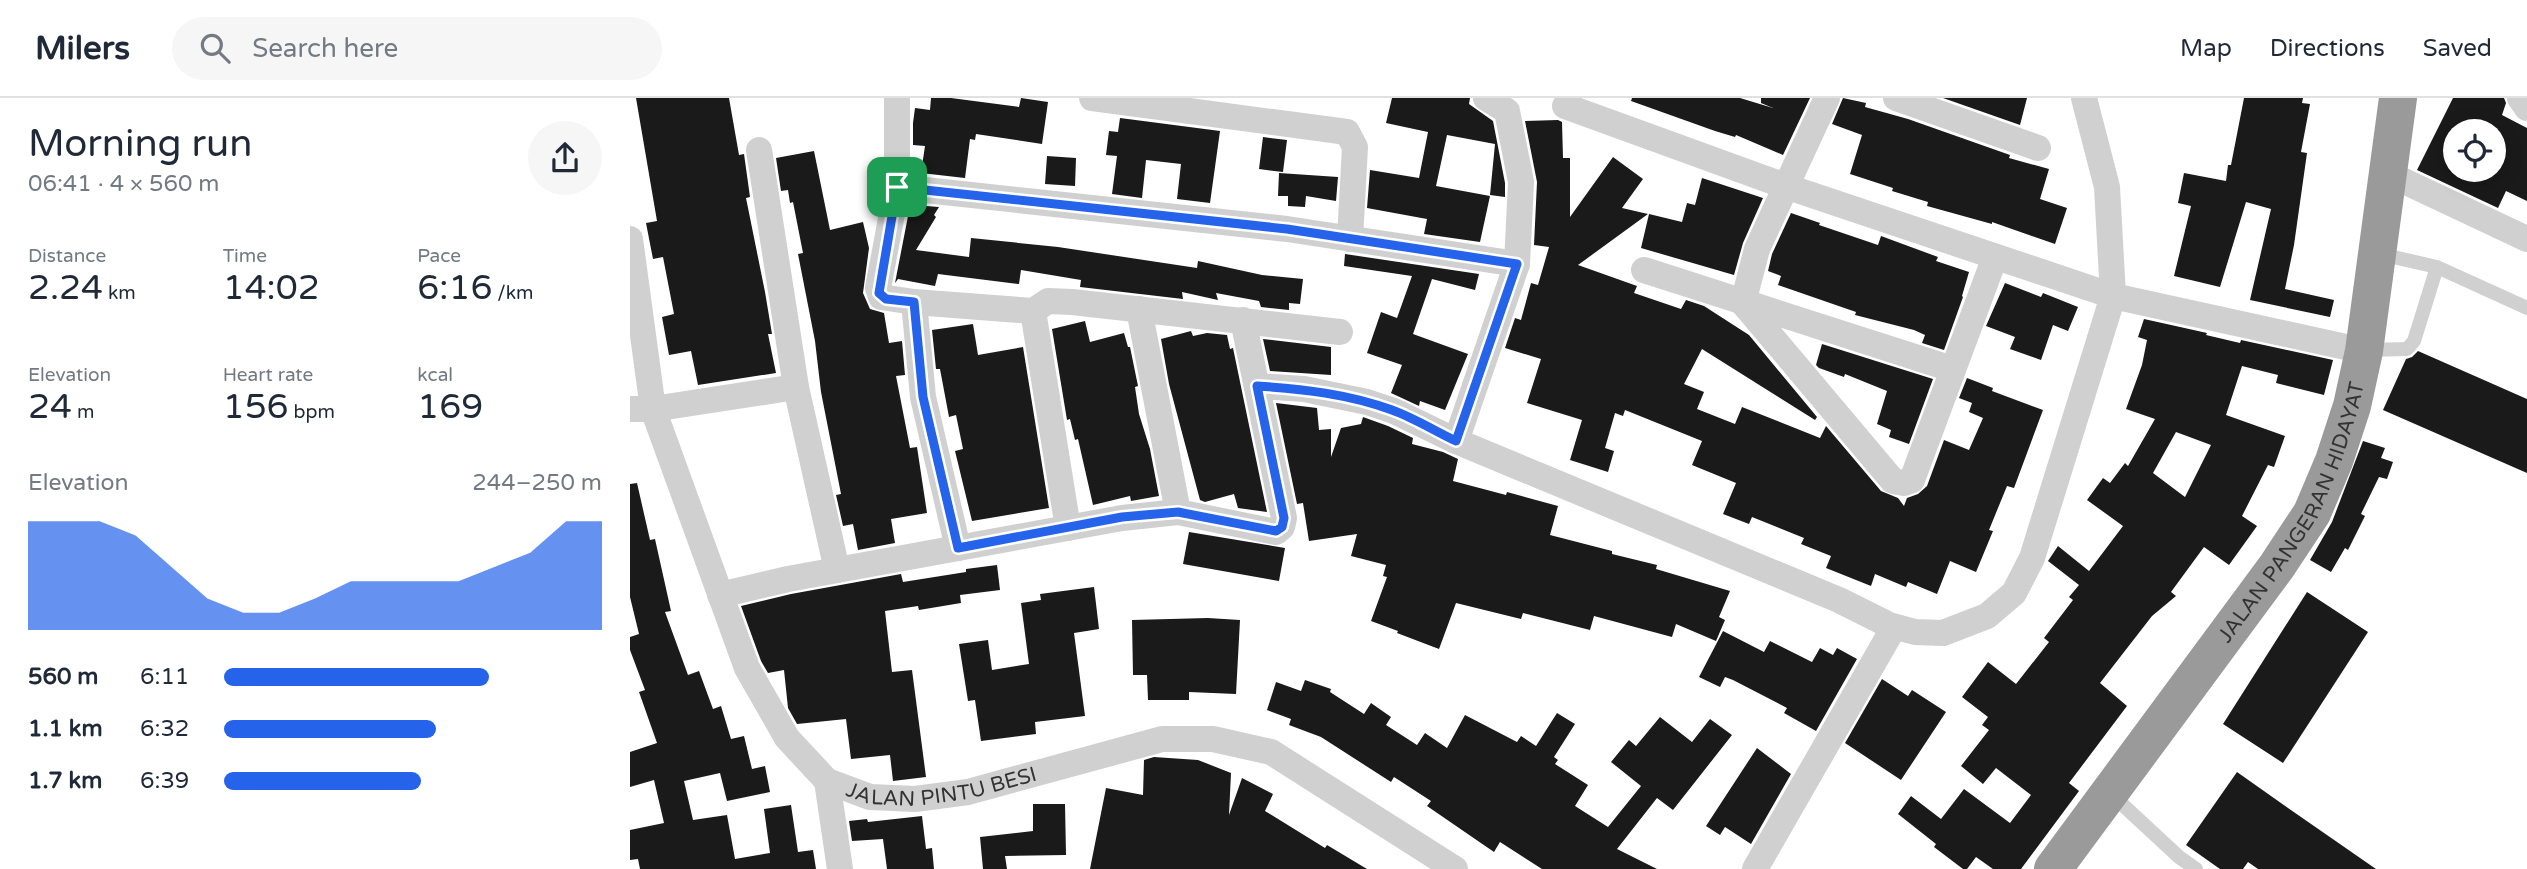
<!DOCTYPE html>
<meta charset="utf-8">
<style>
:root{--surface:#fff;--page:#f6f6f7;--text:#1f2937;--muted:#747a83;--line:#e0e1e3;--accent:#2563eb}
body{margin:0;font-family:"Varela Round",sans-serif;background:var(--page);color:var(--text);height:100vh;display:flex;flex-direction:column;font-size:26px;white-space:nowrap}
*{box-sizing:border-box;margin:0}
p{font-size:23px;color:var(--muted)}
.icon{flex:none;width:38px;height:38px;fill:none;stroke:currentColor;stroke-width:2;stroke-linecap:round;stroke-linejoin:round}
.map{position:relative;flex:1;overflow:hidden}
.drawer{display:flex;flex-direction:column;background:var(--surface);width:630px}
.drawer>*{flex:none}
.controls{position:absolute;left:1813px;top:21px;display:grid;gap:14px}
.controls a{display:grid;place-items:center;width:63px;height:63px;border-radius:50%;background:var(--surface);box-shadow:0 4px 18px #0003;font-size:35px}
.pin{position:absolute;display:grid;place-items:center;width:60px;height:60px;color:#fff;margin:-30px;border-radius:14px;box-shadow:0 4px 10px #0006}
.round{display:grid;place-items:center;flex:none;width:74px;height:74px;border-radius:37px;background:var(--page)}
.overview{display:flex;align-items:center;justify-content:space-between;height:119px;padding:0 28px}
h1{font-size:38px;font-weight:600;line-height:52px}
.stats{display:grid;grid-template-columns:repeat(3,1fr);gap:10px;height:119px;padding:7px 28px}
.stats div{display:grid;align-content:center}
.stats b{font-size:35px;font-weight:600}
.stats small{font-size:19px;font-weight:400}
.stats p{font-size:19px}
.chart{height:196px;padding:14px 28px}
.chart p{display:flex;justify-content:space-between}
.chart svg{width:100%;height:126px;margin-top:7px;fill:var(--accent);opacity:.7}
ul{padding:0 28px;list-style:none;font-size:23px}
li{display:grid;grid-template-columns:112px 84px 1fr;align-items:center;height:52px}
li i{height:18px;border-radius:9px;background:var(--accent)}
header{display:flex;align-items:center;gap:42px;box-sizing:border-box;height:98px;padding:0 35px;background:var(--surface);border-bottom:2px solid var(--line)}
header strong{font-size:33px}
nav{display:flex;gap:38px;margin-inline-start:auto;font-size:24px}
.search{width:490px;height:63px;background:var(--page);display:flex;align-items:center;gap:18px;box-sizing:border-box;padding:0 24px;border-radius:38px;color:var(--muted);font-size:26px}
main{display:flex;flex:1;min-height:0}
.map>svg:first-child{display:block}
.building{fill:#1a1a1a;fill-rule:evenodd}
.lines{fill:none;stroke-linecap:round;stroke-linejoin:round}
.lane{stroke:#d0d0d0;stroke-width:14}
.street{stroke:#d0d0d0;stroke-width:26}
.highway{stroke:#9a9a9a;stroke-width:38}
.route-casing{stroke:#fff;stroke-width:14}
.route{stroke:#2563eb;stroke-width:9}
.labels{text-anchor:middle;stroke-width:7;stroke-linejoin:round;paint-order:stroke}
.street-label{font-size:21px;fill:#333;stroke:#fff}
</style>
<header>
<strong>Milers</strong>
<div class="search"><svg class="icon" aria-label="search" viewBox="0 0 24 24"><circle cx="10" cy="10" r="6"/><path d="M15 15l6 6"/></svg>Search here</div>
<nav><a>Map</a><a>Directions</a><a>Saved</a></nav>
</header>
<main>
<section class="drawer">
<div class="overview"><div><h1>Morning run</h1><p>06:41 · 4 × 560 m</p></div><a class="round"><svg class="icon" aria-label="share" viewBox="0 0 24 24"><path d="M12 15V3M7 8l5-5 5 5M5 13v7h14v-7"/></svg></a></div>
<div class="stats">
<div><p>Distance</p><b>2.24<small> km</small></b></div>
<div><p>Time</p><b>14:02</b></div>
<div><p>Pace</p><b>6:16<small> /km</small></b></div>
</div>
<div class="stats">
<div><p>Elevation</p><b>24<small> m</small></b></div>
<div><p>Heart rate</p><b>156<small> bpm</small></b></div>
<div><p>kcal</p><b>169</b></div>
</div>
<div class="chart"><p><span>Elevation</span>244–250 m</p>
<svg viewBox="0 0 160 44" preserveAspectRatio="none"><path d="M0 44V6L10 6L20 6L30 11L40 22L50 33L60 38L70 38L80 33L90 27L100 27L110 27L120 27L130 22L140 17L150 6L160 6V44z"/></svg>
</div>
<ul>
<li><b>560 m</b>6:11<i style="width:70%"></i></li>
<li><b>1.1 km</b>6:32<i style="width:56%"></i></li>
<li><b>1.7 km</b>6:39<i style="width:52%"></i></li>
</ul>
</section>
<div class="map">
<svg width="1897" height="771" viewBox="0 0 1897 771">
<rect width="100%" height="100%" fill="#fff"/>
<path class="building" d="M 6,0 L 99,0 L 109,57 L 114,56 L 120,99 L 116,100 L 135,194 L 142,236 L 138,236 L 146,275 L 68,287 L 61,253 L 39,257 L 32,219 L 44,216 L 33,159 L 23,161 L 16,125 L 27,123 Z
M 301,0 L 321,0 L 389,9 L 391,0 L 418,4 L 412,46 L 346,36 L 345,42 L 340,41 L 335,80 L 291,75 L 295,48 L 283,47 L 283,25 L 285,10 L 300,12 Z
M 762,0 L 840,0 L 839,6 L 863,23 L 875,85 L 875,99 L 860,97 L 865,46 L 817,37 L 806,88 L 860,98 L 850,144 L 794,136 L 797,121 L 737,110 L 740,72 L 789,80 L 798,34 L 756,25 Z
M 1002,0 L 1110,0 L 1143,10 L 1131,5 L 1131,0 L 1180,0 L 1153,57 L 1106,37 L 1105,39 L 1085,33 L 1001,3 Z
M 1213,0 L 1236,5 L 1235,9 L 1278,21 L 1380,57 L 1379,60 L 1419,71 L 1410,101 L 1437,110 L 1425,146 L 1362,124 L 1362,126 L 1297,108 L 1298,104 L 1262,93 L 1263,90 L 1220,76 L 1232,37 L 1202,26 Z
M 1313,0 L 1397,0 L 1390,27 Z
M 1614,0 L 1673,0 L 1672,5 L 1680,6 L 1671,54 L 1677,55 L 1664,147 L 1655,191 L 1704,202 L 1700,219 L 1620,202 L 1641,111 L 1616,104 L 1590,189 L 1544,178 L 1561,108 L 1548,105 L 1554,75 L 1596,83 L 1598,67 L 1601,67 Z
M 1823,0 L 1874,0 L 1876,5 L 1872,17 L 1897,30 L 1897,103 L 1876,93 L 1868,110 L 1787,72 ZM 1825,33 L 1864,33 L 1864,72 L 1825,72 Z
M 490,20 L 590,33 L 580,105 L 547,101 L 551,66 L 516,62 L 512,100 L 482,96 L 487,58 L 476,57 L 479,33 L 488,34 Z
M 928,22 L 932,24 L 933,60 L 940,60 L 940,119 L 983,59 L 1013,81 L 992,110 L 1018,116 L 948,167 L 1007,188 L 1004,195 L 1051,211 L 1056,202 L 1074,208 L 1119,237 L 1187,319 L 1185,322 L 1072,251 L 1054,286 L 1074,294 L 1067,311 L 1105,326 L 1112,309 L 1190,340 L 1196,328 L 1251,393 L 1268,400 L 1274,408 L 1277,400 L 1288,396 L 1297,388 L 1314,342 L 1339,352 L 1353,320 L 1339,314 L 1342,305 L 1329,300 L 1337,280 L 1363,290 L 1362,293 L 1413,312 L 1384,390 L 1377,388 L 1359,432 L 1363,433 L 1346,474 L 1320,463 L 1307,496 L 1278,484 L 1276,489 L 1245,476 L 1241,488 L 1196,470 L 1201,458 L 1171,446 L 1174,440 L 1122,419 L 1119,426 L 1093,416 L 1106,385 L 1062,367 L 1072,343 L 995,312 L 993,318 L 985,315 L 975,350 L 984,353 L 978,374 L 940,362 L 952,322 L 897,305 L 911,261 L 875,250 L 885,220 L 891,222 L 901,185 L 908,187 L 919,149 L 904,147 L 907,84 L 895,23 Z
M 633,39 L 657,42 L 653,74 L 629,71 Z
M 184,53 L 200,132 L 233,124 L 239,150 L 233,195 L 240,211 L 254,215 L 259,245 L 272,243 L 275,277 L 266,278 L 280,350 L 287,349 L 297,415 L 261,421 L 265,445 L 228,452 L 223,426 L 213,428 L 206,397 L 211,396 L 191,294 L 185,243 L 168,156 L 173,155 L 163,104 L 160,105 L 158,92 L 151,93 L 146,60 Z
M 417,58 L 446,60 L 445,88 L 415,86 Z
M 649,75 L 708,79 L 706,103 L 676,98 L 675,109 L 658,108 L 658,98 L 648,98 Z
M 1072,80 L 1133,100 L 1113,145 L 1104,177 L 1011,150 L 1019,116 L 1052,124 L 1057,105 L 1065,107 Z
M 283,107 L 309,109 L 304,117 L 306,119 L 286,152 L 339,159 L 341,140 L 428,149 L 567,170 L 568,163 L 632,177 L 673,181 L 670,206 L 659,205 L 659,212 L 631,209 L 629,203 L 586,195 L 588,202 L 552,194 L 553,201 L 450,189 L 451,182 L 391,172 L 389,186 L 308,176 L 305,188 L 268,181 L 265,185 L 279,113 Z
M 1161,115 L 1190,125 L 1189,127 L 1248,147 L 1251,138 L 1308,159 L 1306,163 L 1339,174 L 1332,198 L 1333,199 L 1314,252 L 1292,245 L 1295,237 L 1284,232 L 1225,217 L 1226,214 L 1148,187 L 1151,178 L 1138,173 L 1142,156 Z
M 715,156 L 849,176 L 845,192 L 802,181 L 783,236 L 838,256 L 815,312 L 790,303 L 789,308 L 761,295 L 772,267 L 737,255 L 751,214 L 767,220 L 782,178 L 714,168 Z
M 1375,185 L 1411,199 L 1413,195 L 1448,209 L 1438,233 L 1423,227 L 1411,262 L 1380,251 L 1385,239 L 1356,228 Z
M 1514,221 L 1577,235 L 1576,237 L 1610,245 L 1611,242 L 1703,262 L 1694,297 L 1646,285 L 1648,277 L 1612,268 L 1596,317 L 1655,338 L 1644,369 L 1638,367 L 1612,418 L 1627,428 L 1599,467 L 1574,449 L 1541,494 L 1546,498 L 1522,518 L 1470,585 L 1497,608 L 1439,685 L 1449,693 L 1391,771 L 1363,771 L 1346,759 L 1337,771 L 1333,771 L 1304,749 L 1306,746 L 1268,716 L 1281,698 L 1311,721 L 1334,691 L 1380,725 L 1401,697 L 1366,670 L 1353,686 L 1331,668 L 1359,632 L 1352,627 L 1358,619 L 1332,599 L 1358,564 L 1386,586 L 1419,544 L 1414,540 L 1443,502 L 1439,499 L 1449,487 L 1418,463 L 1428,448 L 1459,473 L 1493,428 L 1457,402 L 1473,380 L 1480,385 L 1495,365 L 1498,368 L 1525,321 L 1496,311 L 1512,267 L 1517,242 L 1508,239 ZM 1546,334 L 1581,347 L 1555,399 L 1523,375 Z
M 455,223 L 460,244 L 494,235 L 498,249 L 500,249 L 508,288 L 505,289 L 509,316 L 520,351 L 529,398 L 501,403 L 500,398 L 463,407 L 448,341 L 445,342 L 440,321 L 437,322 L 422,231 Z
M 343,226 L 348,257 L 393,249 L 419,410 L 342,423 L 325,353 L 333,351 L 326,317 L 319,319 L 310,271 L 306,271 L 302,232 Z
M 561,233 L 563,238 L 577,235 L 597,237 L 600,251 L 603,250 L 637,414 L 608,410 L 604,396 L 575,404 L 570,402 L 539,286 L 531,241 Z
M 633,241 L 701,249 L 701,277 L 640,273 Z
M 1192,246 L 1303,281 L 1279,346 L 1259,339 L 1261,332 L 1247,326 L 1257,293 L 1215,276 L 1214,279 L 1189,270 L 1186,267 Z
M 1788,253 L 1897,301 L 1897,375 L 1753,312 L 1776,261 L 1782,259 Z
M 646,305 L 687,310 L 689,332 L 701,331 L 701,359 L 711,330 L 731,326 L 733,319 L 758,328 L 783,340 L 782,346 L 813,354 L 828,361 L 823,383 L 876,397 L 877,394 L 928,408 L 920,437 L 982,453 L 982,456 L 1027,467 L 1026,471 L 1100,493 L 1089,519 L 1095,522 L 1086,543 L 1046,526 L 1042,539 L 964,518 L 960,532 L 893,515 L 891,521 L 826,505 L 809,551 L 767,535 L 768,533 L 741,523 L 757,479 L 753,478 L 756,467 L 721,458 L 727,436 L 679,443 L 673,405 L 667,406 Z
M 1733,343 L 1755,350 L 1751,360 L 1763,364 L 1757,381 L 1749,379 L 1731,416 L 1735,418 L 1718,452 L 1715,450 L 1701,474 L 1680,462 L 1702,424 Z
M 7,385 L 20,442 L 25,441 L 41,513 L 35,514 L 58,577 L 69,573 L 83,611 L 91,608 L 101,641 L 114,638 L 122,671 L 135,668 L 140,694 L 97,703 L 90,675 L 54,683 L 63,722 L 97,717 L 105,761 L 140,755 L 134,711 L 161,707 L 168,754 L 183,752 L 186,771 L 10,771 L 8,761 L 0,762 L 0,732 L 34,725 L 24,682 L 0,689 L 0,654 L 27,645 L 9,594 L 15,592 L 0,552 L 0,539 L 9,536 L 0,499 L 0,386 Z
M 559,434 L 655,450 L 649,483 L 553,466 Z
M 367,467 L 370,492 L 330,497 L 331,505 L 289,512 L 288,508 L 255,513 L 262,574 L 282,572 L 296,679 L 263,683 L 260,657 L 221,661 L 216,621 L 167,626 L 158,610 L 154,572 L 138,575 L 131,563 L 111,508 L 161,496 L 271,476 L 273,484 L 336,474 L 336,471 Z
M 464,489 L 469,531 L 444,535 L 455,618 L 405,624 L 406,636 L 351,643 L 345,602 L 338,603 L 329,546 L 358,542 L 362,572 L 399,566 L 391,505 L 411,502 L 410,496 Z
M 1677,494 L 1738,534 L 1653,665 L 1593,626 Z
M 578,520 L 610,522 L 606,596 L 559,594 L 559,602 L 518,602 L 517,577 L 503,577 L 502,522 Z
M 1093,533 L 1134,554 L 1140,543 L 1182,564 L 1190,550 L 1203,557 L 1207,550 L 1227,561 L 1186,633 L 1154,615 L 1157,610 L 1103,582 L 1095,579 L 1090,589 L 1069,579 Z
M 1252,581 L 1278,598 L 1282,592 L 1316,614 L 1271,682 L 1215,645 Z
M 675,582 L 701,591 L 700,594 L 734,616 L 741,605 L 761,619 L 756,627 L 787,647 L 795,635 L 817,650 L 835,617 L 887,644 L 891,638 L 906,648 L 927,615 L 945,626 L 924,659 L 928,662 L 925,666 L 958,687 L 945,708 L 978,729 L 1011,688 L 981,664 L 999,642 L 1006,648 L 1030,619 L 1062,644 L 1080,621 L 1102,637 L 1043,712 L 1027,700 L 987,751 L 1027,771 L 912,771 L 870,744 L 864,754 L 797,708 L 801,703 L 764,679 L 761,684 L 691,639 L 659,627 L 661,621 L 637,612 L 646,584 L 671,593 Z
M 1127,650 L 1161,676 L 1121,746 L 1095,729 L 1090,737 L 1076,728 Z
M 524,659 L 568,662 L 601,675 L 599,717 L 612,680 L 643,696 L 635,713 L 695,750 L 697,747 L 737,771 L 460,771 L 476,690 L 513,697 L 514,662 Z
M 1607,674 L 1658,710 L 1746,771 L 1628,771 L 1618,764 L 1613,771 L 1590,771 L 1556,747 Z
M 403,706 L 435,706 L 436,757 L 375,758 L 377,771 L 353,771 L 350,739 L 403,733 Z
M 292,718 L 296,751 L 302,750 L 304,771 L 257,771 L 253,741 L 222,743 L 219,723 L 237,721 L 238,724 Z"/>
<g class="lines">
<path class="lane" d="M 1750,156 L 1807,169 L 1897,210
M 1737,252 L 1777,251 L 1784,243 L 1807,169
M 1480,695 L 1549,759 L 1566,771"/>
<g class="street">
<path d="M 267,0 L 267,89 L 248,190 L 251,199 L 284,204 L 403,213 L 418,203 L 442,204 L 710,234"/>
<path d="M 462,0 L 717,34 L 725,49 L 720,141"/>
<path d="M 1266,0 L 1408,50"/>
<path d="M 1890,0 L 1897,10"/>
<path d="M 935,8 L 1155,88 L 1483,198 L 1734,253"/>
<path d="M 129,52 L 166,289 L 207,472"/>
<path d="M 1759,76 L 1897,141"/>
<path d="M 267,89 L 657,131 L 887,166"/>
<path d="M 0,141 L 23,311 L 166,289"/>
<path d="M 1014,172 L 1322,271"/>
<path d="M 284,204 L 293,299 L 328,450"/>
<path d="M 1113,205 L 1263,383 L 1274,385 L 1282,382 L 1365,159"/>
<path d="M 1113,205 L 1127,151 L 1197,0"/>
<path d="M 509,211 L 548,414"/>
<path d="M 403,213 L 438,430"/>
<path d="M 627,288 L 674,291 L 737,304 L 764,313 L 826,343 L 1209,502 L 1259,527 L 1285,534 L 1313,535 L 1357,518 L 1384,495 L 1402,460 L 1483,198 L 1477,89 L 1454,0"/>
<path id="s1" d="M 0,311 L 23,311 L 117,570 L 157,640 L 197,683 L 240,699 L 285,701 L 338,694 L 532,641 L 583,641 L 641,654 L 825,771"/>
<path d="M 826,343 L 887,166 L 891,84 L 877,13 L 856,0"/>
<path d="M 90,497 L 158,481 L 492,420 L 548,414 L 646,434 L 652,429 L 654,420 L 613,222"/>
<path d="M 197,683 L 210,771"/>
<path d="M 1125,771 L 1264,529"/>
</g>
<path class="highway" id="s2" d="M 1423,771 L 1647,468 L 1682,415 L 1704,363 L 1722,308 L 1734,253 L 1768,0"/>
</g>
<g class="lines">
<g class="route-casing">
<path id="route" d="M 267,89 L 657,131 L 887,166 L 826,343 C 805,333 784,320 762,312 C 718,296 673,291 627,288 L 654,420 L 652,429 L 646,433 L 548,414 L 492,419 L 328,450 L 293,299 L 284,204 L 256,201 L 249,195 Z"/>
</g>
<use href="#route" class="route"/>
</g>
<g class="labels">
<g class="street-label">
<text dy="7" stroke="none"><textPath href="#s2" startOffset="432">JALAN PANGERAN HIDAYAT</textPath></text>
<text dy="7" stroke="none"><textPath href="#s1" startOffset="556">JALAN PINTU BESI</textPath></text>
</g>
</g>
</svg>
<div class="controls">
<a><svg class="icon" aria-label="locate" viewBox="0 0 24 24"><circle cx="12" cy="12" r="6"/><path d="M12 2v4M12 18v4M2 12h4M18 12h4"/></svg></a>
</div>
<div class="pin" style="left:267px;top:89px;background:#1e9e55"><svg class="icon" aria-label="arrive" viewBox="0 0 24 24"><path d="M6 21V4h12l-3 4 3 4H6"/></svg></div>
</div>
</main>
